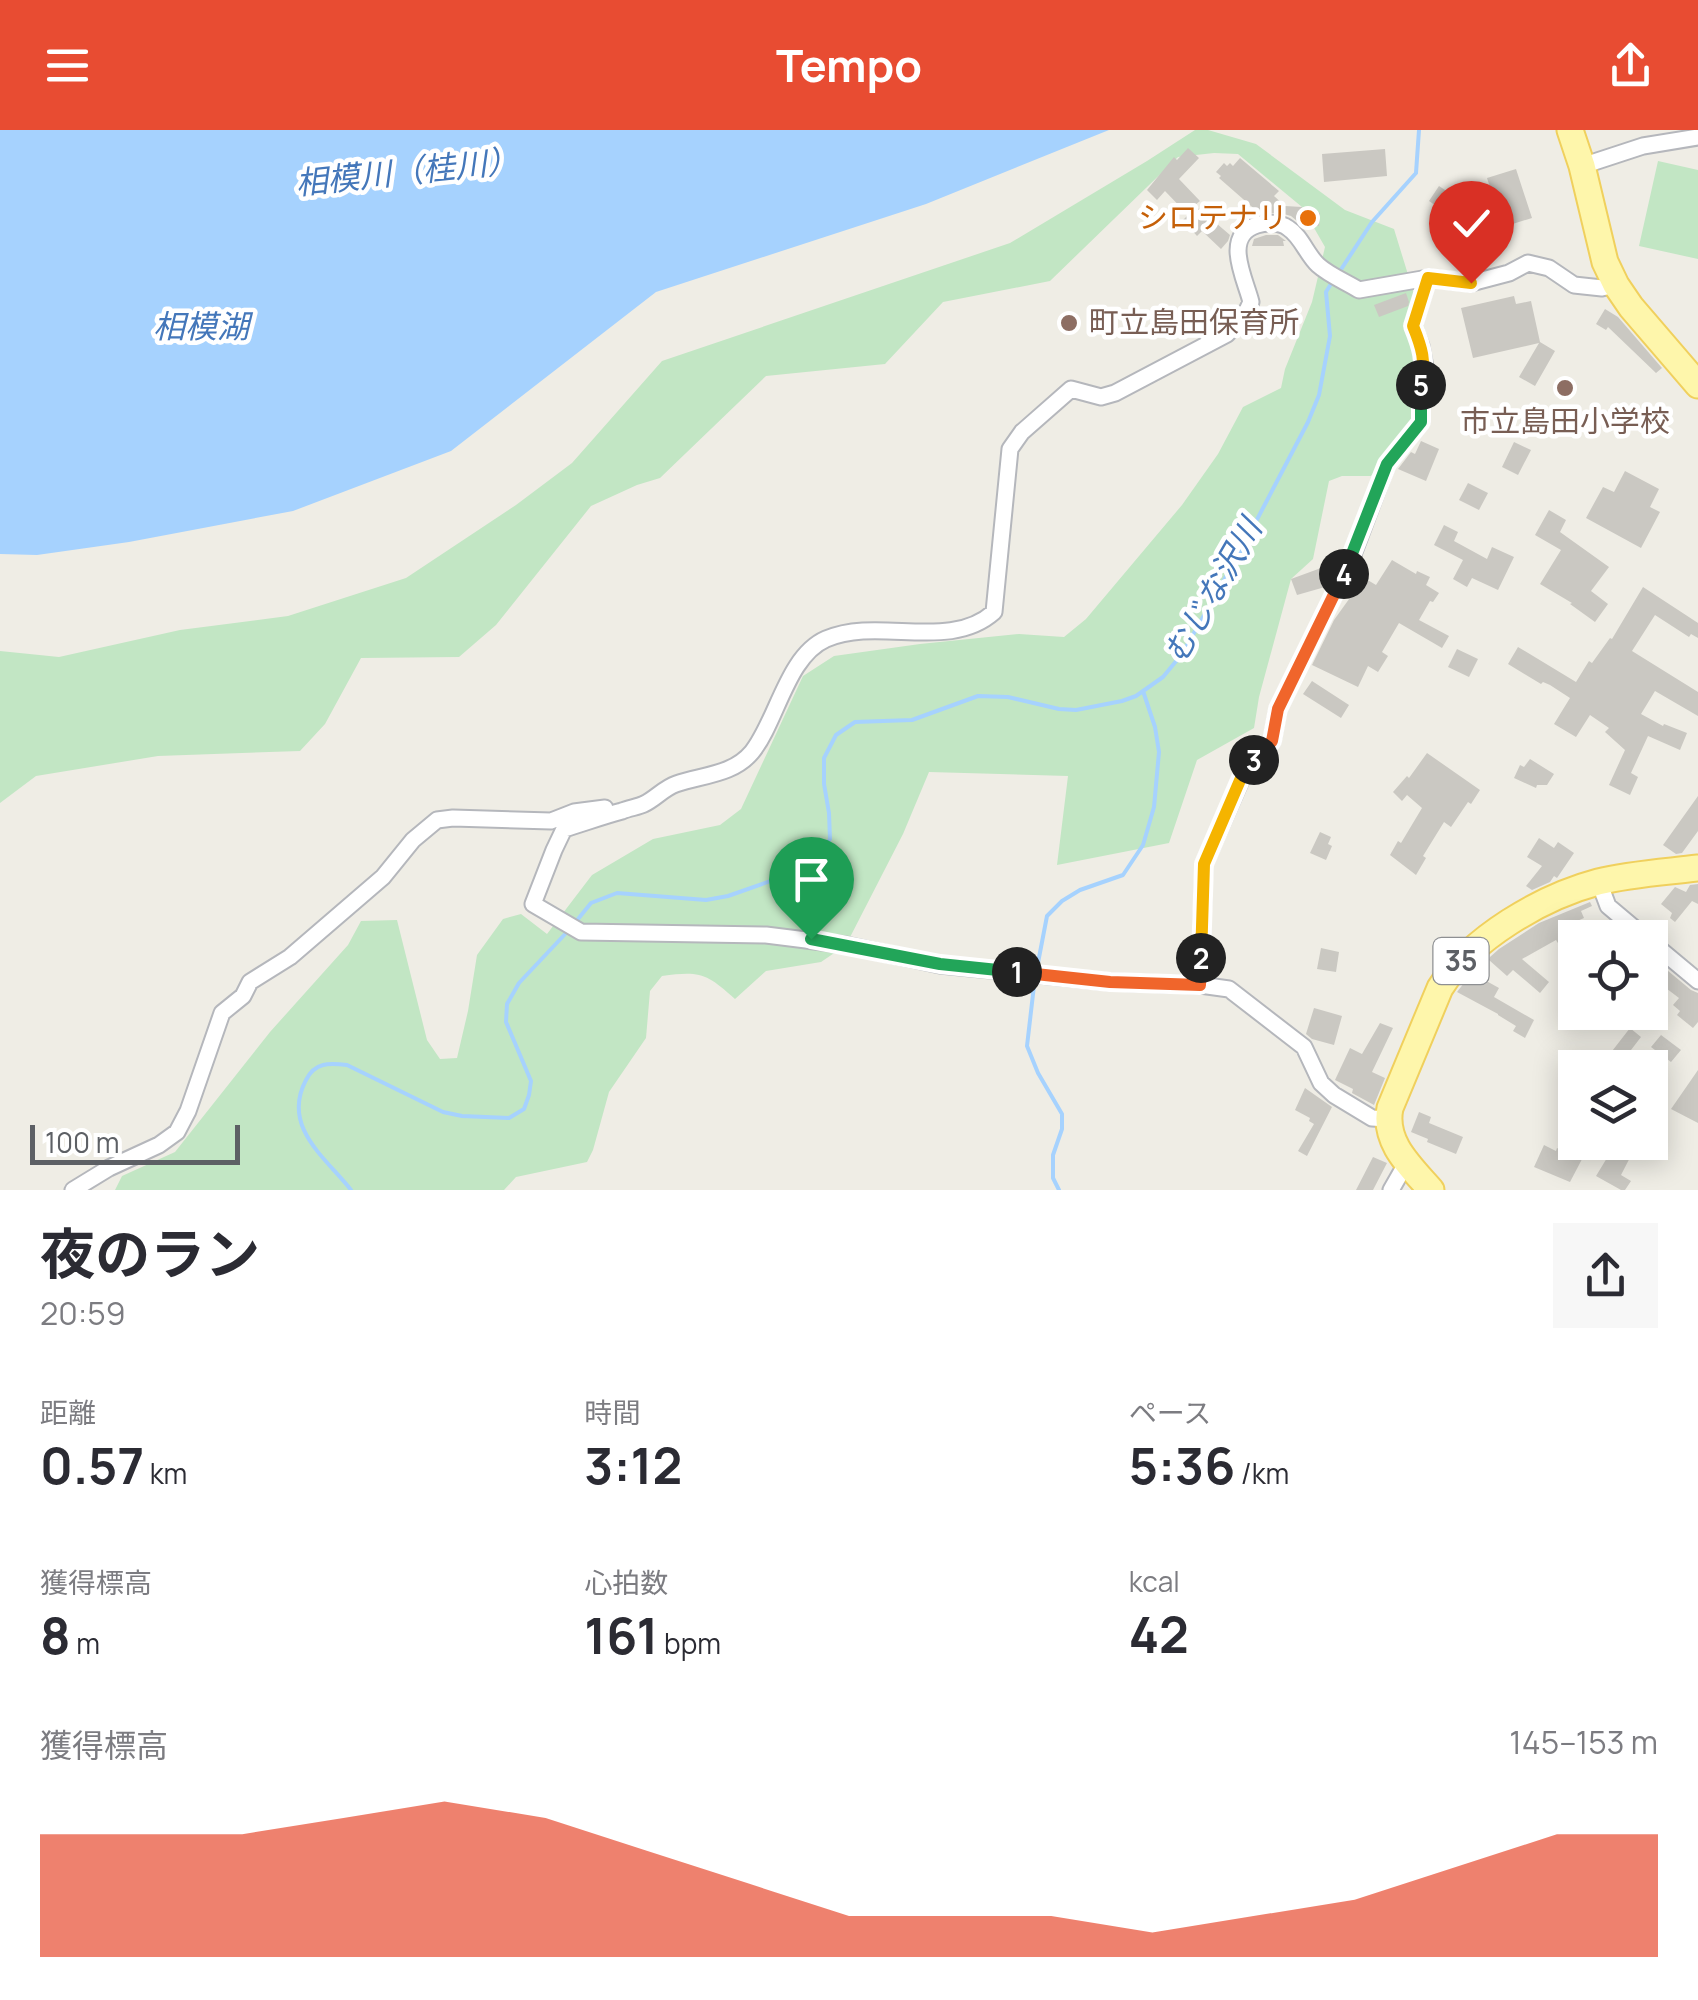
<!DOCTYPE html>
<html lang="ja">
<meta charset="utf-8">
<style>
:root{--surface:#fff;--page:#f7f7f7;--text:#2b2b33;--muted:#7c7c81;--accent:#e84c32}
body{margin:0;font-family:Manrope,"Noto Sans JP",sans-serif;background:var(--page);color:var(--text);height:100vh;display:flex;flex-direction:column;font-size:38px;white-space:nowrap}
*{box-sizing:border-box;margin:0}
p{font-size:32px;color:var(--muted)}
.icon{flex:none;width:55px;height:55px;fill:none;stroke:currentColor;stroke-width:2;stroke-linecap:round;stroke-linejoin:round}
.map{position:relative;height:1060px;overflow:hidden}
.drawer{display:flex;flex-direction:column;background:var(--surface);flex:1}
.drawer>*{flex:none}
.controls{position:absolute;left:1558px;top:790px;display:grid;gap:20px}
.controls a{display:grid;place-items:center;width:110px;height:110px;border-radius:0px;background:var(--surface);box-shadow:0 5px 25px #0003;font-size:50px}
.scale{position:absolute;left:30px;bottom:25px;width:210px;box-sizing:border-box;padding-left:10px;border:5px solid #5d6065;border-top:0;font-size:28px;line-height:35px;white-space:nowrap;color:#5d6065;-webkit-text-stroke:8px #fff;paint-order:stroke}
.pin{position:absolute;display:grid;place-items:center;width:85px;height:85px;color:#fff;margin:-102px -42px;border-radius:50% 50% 50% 0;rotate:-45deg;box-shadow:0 0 10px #0007}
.pin .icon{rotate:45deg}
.km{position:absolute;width:50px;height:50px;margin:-25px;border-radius:50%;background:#222;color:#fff;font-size:28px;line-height:50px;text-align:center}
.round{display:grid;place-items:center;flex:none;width:105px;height:105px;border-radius:0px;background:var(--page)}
.summary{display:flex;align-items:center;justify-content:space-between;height:170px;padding:0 40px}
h1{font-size:55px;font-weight:700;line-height:75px}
.figures{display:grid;grid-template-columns:repeat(3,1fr);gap:15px;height:170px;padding:10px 40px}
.figures div{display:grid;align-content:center}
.figures b{font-size:50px;font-weight:700}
.figures small{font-size:28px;font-weight:400}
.figures p{font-size:28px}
.chart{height:280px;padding:20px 40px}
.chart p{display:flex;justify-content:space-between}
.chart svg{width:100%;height:180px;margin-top:10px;fill:var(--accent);opacity:.7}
header{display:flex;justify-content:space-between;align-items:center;height:130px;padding:0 40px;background:var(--accent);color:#fff;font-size:45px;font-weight:700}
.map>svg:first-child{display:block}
.green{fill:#c2e6c4}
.water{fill:#a6d2fe}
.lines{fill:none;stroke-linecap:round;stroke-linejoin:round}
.stream{stroke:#a6d2fe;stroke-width:4}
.building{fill:#cac8c2}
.street-casing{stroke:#b5b7bc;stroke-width:19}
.primary-casing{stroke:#f0d05d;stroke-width:29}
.street{stroke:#fff;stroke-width:15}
.primary{stroke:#fef6ab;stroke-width:25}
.split-1-casing{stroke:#fff;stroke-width:20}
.split-2-casing{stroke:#fff;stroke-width:20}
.split-3-casing{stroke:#fff;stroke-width:20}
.split-4-casing{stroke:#fff;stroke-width:20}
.split-5-casing{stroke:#fff;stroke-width:20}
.split-6-casing{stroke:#fff;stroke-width:20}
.split-1{stroke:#22a559;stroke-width:12}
.split-2{stroke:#f0652b;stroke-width:12}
.split-3{stroke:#f5b400;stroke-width:12}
.split-4{stroke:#f0652b;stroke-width:12}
.split-5{stroke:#22a559;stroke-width:12}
.split-6{stroke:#f5b400;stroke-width:12}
.food-dot{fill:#e8710a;stroke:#fff;stroke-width:4}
.education-dot{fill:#8d6e63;stroke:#fff;stroke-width:4}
.labels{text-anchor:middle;stroke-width:9;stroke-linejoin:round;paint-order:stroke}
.shield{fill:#fff;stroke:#8e9093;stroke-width:2.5}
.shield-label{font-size:28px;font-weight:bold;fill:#5d6065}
.food-label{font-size:30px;fill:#c56008;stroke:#fff;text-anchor:end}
.education-label{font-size:30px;fill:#785e54;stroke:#fff;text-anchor:start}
.water-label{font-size:32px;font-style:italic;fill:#4477ba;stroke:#fff}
</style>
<header><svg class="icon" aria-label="menu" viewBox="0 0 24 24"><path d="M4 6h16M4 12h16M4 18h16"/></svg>Tempo<svg class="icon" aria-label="share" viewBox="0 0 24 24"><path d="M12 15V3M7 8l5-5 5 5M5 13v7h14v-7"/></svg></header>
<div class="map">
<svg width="1698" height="1060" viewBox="0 0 1698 1060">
<rect width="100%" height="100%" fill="#efede5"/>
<path class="green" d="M 1195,0 L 1208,0 L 1256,14 L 1345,80 L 1394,99 L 1430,216 L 1429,248 L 1409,295 L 1371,346 L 1342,346 L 1329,351 L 1313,429 L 1291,449 L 1259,567 L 1254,598 L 1197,630 L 1169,713 L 1057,735 L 1068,646 L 929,642 L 903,704 L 846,815 L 821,832 L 766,841 L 735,869 C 706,843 700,841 662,846 L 650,861 L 646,908 L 609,962 L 593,1020 L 587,1032 L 516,1047 L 504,1060 L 115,1060 L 122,1046 L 175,1022 L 270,902 L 348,815 L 361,791 L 397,790 L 427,910 L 440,929 L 457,928 L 468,881 L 477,825 L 503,789 L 521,784 L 547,804 L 592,745 L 653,709 L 720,695 L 741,679 L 803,546 L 834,526 L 920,514 L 1019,504 L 1064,507 L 1086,489 L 1182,375 L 1218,324 L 1243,277 L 1281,258 L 1285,239 L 1312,172 L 1325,117 L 1302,77 L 1238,24 L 1214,23 L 1178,27 L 1050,151 L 943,172 L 885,234 L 766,246 L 660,348 L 637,355 L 591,376 L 496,495 L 459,527 L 361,528 L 325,594 L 300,621 L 158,626 L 36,646 L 0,673 L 0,521 L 59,527 L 180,500 L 288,486 L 406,448 L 516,375 L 572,333 L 662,231 L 1010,113 L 1147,31 Z
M 1658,31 L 1698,40 L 1698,129 L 1639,116 Z"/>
<path class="water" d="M 0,0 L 1109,0 L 926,74 L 656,162 L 451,321 L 293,381 L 129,412 L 37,425 L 0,424 Z"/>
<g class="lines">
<path class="stream" d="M 1340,141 L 1372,92 L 1416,43 L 1419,0
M 574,794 L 591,773 L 617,763 L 706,770 L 728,766 L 796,742 L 795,740 L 817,730 L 830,709 L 829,683 L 824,654 L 824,628 L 836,605 L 855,592 L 912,590 L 978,566 L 1008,567 L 1059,579 L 1076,580 L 1122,571 L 1136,566 L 1163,547 L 1182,524 L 1240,422 L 1308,292 L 1319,265 L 1330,206 L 1326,162 L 1334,149
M 1037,838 L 1047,786 L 1062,771 L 1080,760 L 1123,745 L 1143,715 L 1154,677 L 1159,622 L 1155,597 L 1143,561
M 1035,847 L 1027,916 L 1038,943 L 1062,984 L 1062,999 L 1053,1025 L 1053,1048 L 1059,1060
M 351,1060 C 326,1028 281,997 306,950 C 315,932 329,933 347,935 L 443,982 L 462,986 L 509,988 L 524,979 L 529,965 L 531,951 L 506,892 L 507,874 L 519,853 L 568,801"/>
</g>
<path class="building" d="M 1188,18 L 1199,28 L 1179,49 L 1200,71 L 1195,75 L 1214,96 L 1216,93 L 1230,105 L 1228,111 L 1221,119 L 1202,101 L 1197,106 L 1183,90 L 1188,85 L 1165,61 L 1157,70 L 1147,60 L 1174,27 L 1177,30 Z
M 1385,19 L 1387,46 L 1324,52 L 1322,24 Z
M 1240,28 L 1279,61 L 1274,66 L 1285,76 L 1302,77 L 1302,82 L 1320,83 L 1319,96 L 1303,96 L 1291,86 L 1280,83 L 1259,83 L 1219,48 L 1221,46 L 1216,42 L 1224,33 L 1227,36 L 1230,33 L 1233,36 Z
M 1516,39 L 1532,88 L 1503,97 L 1487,48 Z
M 1439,56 L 1478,82 L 1460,108 L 1432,89 L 1439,78 L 1429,71 Z
M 1266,105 L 1278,105 L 1286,111 L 1283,111 L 1284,116 L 1252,116 L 1254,109 Z
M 1406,163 L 1409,172 L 1408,176 L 1379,187 L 1374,175 Z
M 1514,166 L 1516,174 L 1531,171 L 1540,212 L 1555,221 L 1535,256 L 1519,247 L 1539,213 L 1473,228 L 1461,178 Z
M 1605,179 L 1618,187 L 1662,238 L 1656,243 L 1608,197 L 1606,200 L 1596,194 Z
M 1421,311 L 1439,319 L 1426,351 L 1398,339 L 1411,322 L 1415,324 Z
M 1514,312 L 1531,320 L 1518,345 L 1502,337 Z
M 1625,341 L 1659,359 L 1650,377 L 1660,382 L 1641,418 L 1586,388 L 1603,357 L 1614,362 Z
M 1468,353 L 1488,363 L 1479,380 L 1459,370 Z
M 1549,380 L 1566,390 L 1560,402 L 1609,437 L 1591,461 L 1608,474 L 1595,492 L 1570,474 L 1572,473 L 1540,454 L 1561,420 L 1535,405 Z
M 1444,395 L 1458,402 L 1454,411 L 1487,429 L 1492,417 L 1514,427 L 1498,460 L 1472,448 L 1467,457 L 1453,449 L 1463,430 L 1434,415 Z
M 1392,430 L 1416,444 L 1417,441 L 1430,447 L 1426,455 L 1439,463 L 1433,472 L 1430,471 L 1419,490 L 1449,506 L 1442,518 L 1399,493 L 1382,522 L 1388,526 L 1378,542 L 1368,536 L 1358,557 L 1312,535 L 1334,490 L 1357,458 L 1354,456 L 1361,446 L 1376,455 Z
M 1321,438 L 1327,454 L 1325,457 L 1297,465 L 1291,449 Z
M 1643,457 L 1698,493 L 1698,508 L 1691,504 L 1689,507 L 1655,485 L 1632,521 L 1698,562 L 1698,586 L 1655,561 L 1641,584 L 1663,596 L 1664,594 L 1687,603 L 1680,620 L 1648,606 L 1631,643 L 1638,647 L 1630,665 L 1609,655 L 1625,620 L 1605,602 L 1609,598 L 1590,585 L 1576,607 L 1554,594 L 1570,568 L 1550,555 L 1543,552 L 1541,554 L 1508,534 L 1518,517 L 1576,552 L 1589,531 L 1592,533 L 1610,508 L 1612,509 Z
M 1457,519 L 1478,529 L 1469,547 L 1448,537 Z
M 1312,551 L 1349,575 L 1341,588 L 1303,564 Z
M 1427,623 L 1480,660 L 1471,674 L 1468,672 L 1451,697 L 1444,692 L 1423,726 L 1426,728 L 1416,745 L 1390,725 L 1398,711 L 1401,713 L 1422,678 L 1407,665 L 1402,671 L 1393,662 L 1407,646 L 1409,648 Z
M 1530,629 L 1554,644 L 1547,655 L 1537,655 L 1536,658 L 1514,648 L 1520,635 L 1524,637 Z
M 1698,666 L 1698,701 L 1682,723 L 1676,724 L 1663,715 Z
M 1320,702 L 1331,707 L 1328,714 L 1332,716 L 1326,730 L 1310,723 Z
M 1539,708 L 1554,718 L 1558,712 L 1574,723 L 1557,748 L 1554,746 L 1550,752 L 1532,760 L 1526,756 L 1542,736 L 1527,727 Z
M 1698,754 L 1698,774 L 1692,771 L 1675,792 L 1670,788 L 1672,783 L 1661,774 L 1675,757 L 1686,762 L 1690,755 Z
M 1590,772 L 1592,776 L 1581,781 L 1584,788 L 1566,796 L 1575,809 L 1561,818 L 1556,810 L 1522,829 L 1549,852 L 1540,863 L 1513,840 L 1507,846 L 1489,830 L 1490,827 L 1499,819 L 1539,793 Z
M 1321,818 L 1339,822 L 1336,842 L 1317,839 Z
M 1650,826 L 1691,860 L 1698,863 L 1698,892 L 1693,898 L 1677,885 L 1680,881 L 1673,875 L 1679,868 L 1650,846 Z
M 1472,843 L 1499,858 L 1494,867 L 1534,890 L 1525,908 L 1513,901 L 1516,896 L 1498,885 L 1498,884 L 1457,862 Z
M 1314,878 L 1342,886 L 1334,915 L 1312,909 L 1306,904 Z
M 1380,893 L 1393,898 L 1372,942 L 1385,948 L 1374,975 L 1352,963 L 1353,959 L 1335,950 L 1350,918 L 1362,924 Z
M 1630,898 L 1641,907 L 1621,933 L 1609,925 Z
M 1661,905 L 1681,920 L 1671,932 L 1651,917 Z
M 1698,940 L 1698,993 L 1671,979 Z
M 1305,958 L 1332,977 L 1307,1026 L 1298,1021 L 1314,994 L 1309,991 L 1310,988 L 1295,980 Z
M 1419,982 L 1431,987 L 1429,993 L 1463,1007 L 1456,1024 L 1427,1012 L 1428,1009 L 1411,1002 Z
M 1570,1012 L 1591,1012 L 1570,1052 L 1534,1037 L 1544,1015 L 1556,1021 L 1557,1018 L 1565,1022 Z
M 1628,1012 L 1638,1012 L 1621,1045 L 1631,1051 L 1625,1060 L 1621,1060 L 1596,1046 L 1610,1023 L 1618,1027 Z
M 1373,1027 L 1387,1033 L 1373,1060 L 1356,1060 Z"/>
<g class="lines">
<g class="street-casing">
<path id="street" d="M 1582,36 L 1643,16 L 1698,7
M 1599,752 L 1608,776 L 1646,808
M 1650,811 L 1698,851
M 1200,855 L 1204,734 L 1245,641 L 1272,611 L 1278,579 L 1351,430 L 1387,334 L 1421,292 L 1421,258 L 1425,237 L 1421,216 L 1413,196 L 1428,148
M 1387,989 L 1372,988 L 1334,965 L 1321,953 L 1304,917 L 1229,859 L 1200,855 L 1110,852 L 940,835 L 846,815 L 766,805 L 581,802 L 533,774 L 554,720 L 564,699 C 584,693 603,686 622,681 C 629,678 638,677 644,674 C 655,669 664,658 676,654 C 702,645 733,645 752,622 C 777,591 787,526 826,509 C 879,486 949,522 994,482 L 1010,319 L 1022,302 L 1071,259 L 1101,267 L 1115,263 L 1227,204 L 1244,187 L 1251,172 C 1245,148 1222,106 1257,95 C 1266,92 1280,92 1288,98 C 1301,106 1307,125 1318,135 C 1329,145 1346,152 1359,160 L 1428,148 L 1471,153 L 1509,143 L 1528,133 L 1549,138 L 1574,155 L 1602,158 L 1616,155
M 73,1060 L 109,1038 L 159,1015 L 177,1002 L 188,981 L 222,883 L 243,866 L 250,852 L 290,827 L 383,747 L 413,710 L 437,690 L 453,688 L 551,691 L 574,682 L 605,678
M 1391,1060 L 1407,1032"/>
</g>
<g class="primary-casing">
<path id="primary" d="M 1570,0 L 1582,36 L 1605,132 L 1616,155 L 1631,177 L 1698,255
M 1431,1060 C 1410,1036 1383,1012 1390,978 L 1440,858 C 1471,808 1542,767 1598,752 C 1630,744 1665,742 1698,738"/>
</g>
<use href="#street" class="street"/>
<use href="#primary" class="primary"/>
</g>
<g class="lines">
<g class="split-1-casing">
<path id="split-1" d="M 811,809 L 940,834 L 1017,842"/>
</g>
<g class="split-2-casing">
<path id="split-2" d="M 1017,842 L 1110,852 L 1200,855 L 1201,828"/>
</g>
<g class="split-3-casing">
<path id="split-3" d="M 1201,828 L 1204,734 L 1244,641 L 1254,630"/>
</g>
<g class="split-4-casing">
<path id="split-4" d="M 1254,630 L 1272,611 L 1278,579 L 1344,444"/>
</g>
<g class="split-5-casing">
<path id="split-5" d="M 1344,444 L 1387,334 L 1421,292 L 1421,255"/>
</g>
<g class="split-6-casing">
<path id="split-6" d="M 1421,255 C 1426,231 1422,218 1413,196 L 1428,148 L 1471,153"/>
</g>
<use href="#split-1" class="split-1"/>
<use href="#split-2" class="split-2"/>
<use href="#split-3" class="split-3"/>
<use href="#split-4" class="split-4"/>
<use href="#split-5" class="split-5"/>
<use href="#split-6" class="split-6"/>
</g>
<circle class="food-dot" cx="1308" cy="88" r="10"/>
<g class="education-dot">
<circle cx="1069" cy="193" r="10"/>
<circle cx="1565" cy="258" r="10"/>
</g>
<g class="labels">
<rect class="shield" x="1433.5" y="808" width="55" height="46" rx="8"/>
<g class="shield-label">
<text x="1461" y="841">35</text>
</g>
<g class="food-label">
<text x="1288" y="98">シロテナリ</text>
</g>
<g class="education-label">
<text x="1089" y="203">町立島田保育所</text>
<text x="1565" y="302" text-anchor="middle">市立島田小学校</text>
</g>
<g class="water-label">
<text transform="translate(407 42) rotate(-6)" y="11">相模川（桂川）</text>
<text x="201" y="208">相模湖</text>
<text transform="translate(1213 461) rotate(-60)" y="11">むじな沢川</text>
</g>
</g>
</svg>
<div class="controls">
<a><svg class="icon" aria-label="locate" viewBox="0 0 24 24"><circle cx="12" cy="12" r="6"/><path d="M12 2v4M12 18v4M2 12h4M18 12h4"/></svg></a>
<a><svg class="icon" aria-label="layers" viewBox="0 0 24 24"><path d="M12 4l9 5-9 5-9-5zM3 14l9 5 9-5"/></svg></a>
</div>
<div class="scale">100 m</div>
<div class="pin" style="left:811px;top:809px;background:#1e9e55"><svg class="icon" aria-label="arrive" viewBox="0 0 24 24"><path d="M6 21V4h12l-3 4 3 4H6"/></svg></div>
<div class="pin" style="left:1471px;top:153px;background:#d93025"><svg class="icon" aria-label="check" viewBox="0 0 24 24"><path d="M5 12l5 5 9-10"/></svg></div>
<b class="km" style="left:1017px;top:842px">1</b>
<b class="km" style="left:1201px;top:828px">2</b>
<b class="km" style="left:1254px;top:630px">3</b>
<b class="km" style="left:1344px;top:444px">4</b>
<b class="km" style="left:1421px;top:255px">5</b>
</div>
<section class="drawer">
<div class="summary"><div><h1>夜のラン</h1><p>20:59</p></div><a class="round"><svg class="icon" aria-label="share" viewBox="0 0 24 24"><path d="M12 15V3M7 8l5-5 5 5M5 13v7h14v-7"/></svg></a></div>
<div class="figures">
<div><p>距離</p><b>0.57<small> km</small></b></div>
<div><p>時間</p><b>3:12</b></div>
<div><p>ペース</p><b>5:36<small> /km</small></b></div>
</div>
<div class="figures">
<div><p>獲得標高</p><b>8<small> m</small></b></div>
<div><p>心拍数</p><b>161<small> bpm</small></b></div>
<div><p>kcal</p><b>42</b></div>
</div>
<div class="chart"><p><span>獲得標高</span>145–153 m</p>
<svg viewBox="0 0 160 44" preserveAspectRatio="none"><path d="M0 44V14L10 14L20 14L30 10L40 6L50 10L60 18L70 26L80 34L90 34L100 34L110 38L120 34L130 30L140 22L150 14L160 14V44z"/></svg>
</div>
</section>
